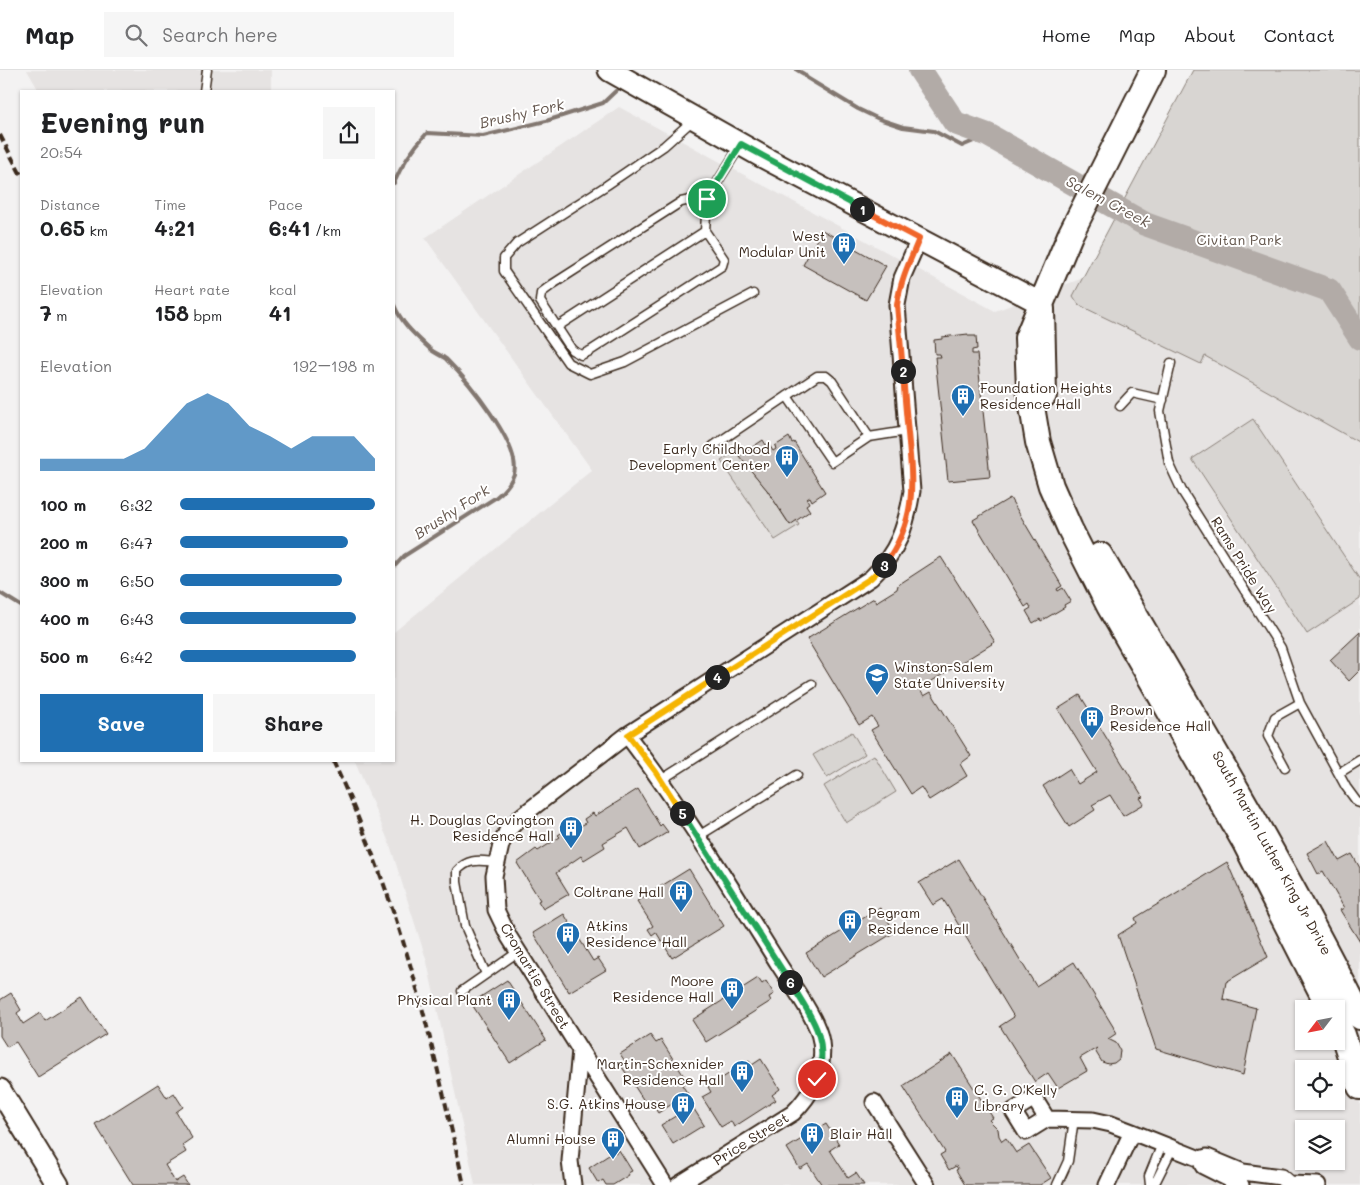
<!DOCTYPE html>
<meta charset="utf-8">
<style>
:root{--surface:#fff;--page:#f6f6f6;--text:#202124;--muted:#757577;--line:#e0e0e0;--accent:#1f6fb2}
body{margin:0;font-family:Mali,sans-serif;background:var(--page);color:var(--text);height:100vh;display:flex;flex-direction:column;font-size:19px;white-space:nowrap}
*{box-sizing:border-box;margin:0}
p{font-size:16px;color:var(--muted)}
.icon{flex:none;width:28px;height:28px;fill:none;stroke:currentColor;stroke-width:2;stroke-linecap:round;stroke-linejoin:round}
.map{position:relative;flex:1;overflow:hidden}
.side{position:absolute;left:20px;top:20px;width:375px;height:672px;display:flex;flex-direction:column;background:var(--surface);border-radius:0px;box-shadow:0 1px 4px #0004}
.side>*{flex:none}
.needle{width:32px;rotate:238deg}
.fabs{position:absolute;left:1295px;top:930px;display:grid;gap:10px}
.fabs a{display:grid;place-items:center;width:50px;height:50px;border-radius:0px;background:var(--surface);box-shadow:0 1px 4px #0004;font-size:25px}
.pin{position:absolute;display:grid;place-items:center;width:42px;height:42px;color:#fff;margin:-21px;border:2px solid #fff;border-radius:50%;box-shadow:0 1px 5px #0007}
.km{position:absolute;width:25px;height:25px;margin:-12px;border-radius:50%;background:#222;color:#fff;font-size:14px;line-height:25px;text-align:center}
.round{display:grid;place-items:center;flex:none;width:52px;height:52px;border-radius:0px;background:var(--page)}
.overview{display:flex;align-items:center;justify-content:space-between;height:85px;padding:0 20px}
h1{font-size:28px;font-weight:800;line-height:38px}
.metrics{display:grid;grid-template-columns:repeat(3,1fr);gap:8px;height:85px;padding:5px 20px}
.metrics div{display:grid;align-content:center}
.metrics b{font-size:21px;font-weight:800}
.metrics small{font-size:14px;font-weight:400}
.metrics p{font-size:14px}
.chart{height:140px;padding:10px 20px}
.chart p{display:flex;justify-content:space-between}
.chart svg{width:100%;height:90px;margin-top:5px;fill:var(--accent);opacity:.7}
.button{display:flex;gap:10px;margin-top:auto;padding:10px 20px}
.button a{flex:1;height:58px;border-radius:0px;background:var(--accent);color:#fff;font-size:20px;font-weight:800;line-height:58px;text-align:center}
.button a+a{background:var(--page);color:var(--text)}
ul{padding:0 20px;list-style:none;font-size:16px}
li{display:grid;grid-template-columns:80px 60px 1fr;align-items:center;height:38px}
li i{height:12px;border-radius:6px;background:var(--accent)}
header{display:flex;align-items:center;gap:30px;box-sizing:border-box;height:70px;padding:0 25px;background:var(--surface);border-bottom:1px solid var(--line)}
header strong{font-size:24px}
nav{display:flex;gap:28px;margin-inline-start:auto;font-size:18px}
.search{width:350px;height:45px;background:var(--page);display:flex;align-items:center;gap:12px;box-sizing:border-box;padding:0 18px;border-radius:0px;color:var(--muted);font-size:19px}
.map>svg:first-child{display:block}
.built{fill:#e6e3e2;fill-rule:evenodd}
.green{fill:#d8d5d2;stroke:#8a8078}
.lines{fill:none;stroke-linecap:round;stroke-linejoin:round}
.stream{stroke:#827770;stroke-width:4}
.river{stroke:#b2aba7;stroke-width:24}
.building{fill:#c6c0bd;stroke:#3b2a1e}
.lane-casing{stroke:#3b2a1e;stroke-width:11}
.street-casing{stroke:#3b2a1e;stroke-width:19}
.secondary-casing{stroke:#3b2a1e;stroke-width:25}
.primary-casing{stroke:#3b2a1e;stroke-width:28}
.lane{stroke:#fff;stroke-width:8}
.street{stroke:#fff;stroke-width:15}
.secondary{stroke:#fff;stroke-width:21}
.primary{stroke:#fff;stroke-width:24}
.rail{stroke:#3b2a1e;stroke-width:4;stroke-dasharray:8 4;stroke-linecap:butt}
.split-1-casing{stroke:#fff;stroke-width:10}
.split-2-casing{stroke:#fff;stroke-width:10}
.split-3-casing{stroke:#fff;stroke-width:10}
.split-4-casing{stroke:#fff;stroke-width:10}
.split-5-casing{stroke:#fff;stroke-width:10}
.split-6-casing{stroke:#fff;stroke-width:10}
.split-7-casing{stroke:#fff;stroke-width:10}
.split-1{stroke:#22a559;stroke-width:6}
.split-2{stroke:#f0652b;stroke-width:6}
.split-3{stroke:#f0652b;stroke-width:6}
.split-4{stroke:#f5b400;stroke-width:6}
.split-5{stroke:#f5b400;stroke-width:6}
.split-6{stroke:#22a559;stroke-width:6}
.split-7{stroke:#22a559;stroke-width:6}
.labels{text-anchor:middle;stroke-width:4;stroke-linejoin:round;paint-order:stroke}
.poi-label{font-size:14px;fill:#3b2a1e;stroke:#fff;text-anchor:end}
.park-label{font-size:14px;fill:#62554b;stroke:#fff}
.street-label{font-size:14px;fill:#3b2a1e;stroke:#fff}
.water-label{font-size:15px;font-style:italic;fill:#65574e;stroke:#fff}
</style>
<header>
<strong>Map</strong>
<div class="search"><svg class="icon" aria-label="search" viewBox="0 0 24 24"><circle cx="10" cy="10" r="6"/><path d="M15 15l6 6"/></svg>Search here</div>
<nav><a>Home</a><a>Map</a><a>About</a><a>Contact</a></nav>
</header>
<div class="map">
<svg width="1360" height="1115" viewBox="0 0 1360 1115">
<rect width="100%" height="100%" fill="#f3f2f2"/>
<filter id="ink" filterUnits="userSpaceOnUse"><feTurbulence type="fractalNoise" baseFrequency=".02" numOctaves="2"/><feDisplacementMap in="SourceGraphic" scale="10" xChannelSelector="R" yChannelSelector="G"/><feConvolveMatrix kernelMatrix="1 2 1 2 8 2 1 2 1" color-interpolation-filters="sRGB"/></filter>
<g filter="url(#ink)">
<path class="built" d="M 27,0 L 271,0 L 271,21 L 39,21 Z
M 619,37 L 995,241 L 1091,205 L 1360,348 L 1360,1115 L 475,1115 L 427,892 L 390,775 L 355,691 L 394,691 L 394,562 L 592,400 L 425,168 ZM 1304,939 L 1336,939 L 1336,971 L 1304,971 ZM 1304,999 L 1336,999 L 1336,1031 L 1304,1031 ZM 1304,1059 L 1336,1059 L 1336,1091 L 1304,1091 Z"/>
<path class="green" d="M 1193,0 L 1360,0 L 1360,373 L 1205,286 L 1201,294 L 1079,235 L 1073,226 Z
M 1253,349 L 1360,510 L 1360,529 L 1307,564 L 1192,389 Z
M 735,381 L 767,420 L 789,454 L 796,450 L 799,455 L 775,470 L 721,391 Z
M 852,662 L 865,684 L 827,708 L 813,685 Z
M 874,685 L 896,722 L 846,753 L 824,716 Z"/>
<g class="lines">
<path class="stream" d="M 797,0 L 804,4 L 807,8 L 858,39 L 879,49 L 903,57 L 934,61 L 962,76 L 988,65
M 394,113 C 402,94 413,78 427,63 L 483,66 L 546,51 L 603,33 L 622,15
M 394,235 C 402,254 415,265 430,279 C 434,283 441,285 446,289 C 466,309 522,375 514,404 C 510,415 503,422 495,428 L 404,486 L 394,497
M 0,523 L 21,536"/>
<path class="river" d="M 920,0 L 955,53 L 988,65 L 1145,154 L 1329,220 L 1360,268"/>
</g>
<path class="building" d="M 822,160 L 886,196 L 866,230 L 803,195 Z
M 968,264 L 968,266 L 976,266 L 977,279 L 972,280 L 972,284 L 977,284 L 990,407 L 948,411 L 935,287 L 941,287 L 940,284 L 935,284 L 934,270 L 942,269 L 942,267 Z
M 789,367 L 792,373 L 794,372 L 825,422 L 812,431 L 810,427 L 807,429 L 809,433 L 806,435 L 810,441 L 790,455 L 767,420 L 739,386 L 763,370 L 766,375 L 768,373 L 773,381 L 776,379 L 775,376 Z
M 1010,428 L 1062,516 L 1057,519 L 1058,521 L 1063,518 L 1071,531 L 1064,535 L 1065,537 L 1041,551 L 1040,549 L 1033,553 L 1026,541 L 1031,538 L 1029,534 L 1025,537 L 973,450 Z
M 941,487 L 995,572 L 919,619 L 924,626 L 931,622 L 971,686 L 960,694 L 967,706 L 929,730 L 921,717 L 911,724 L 871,660 L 878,656 L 872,647 L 859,655 L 807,569 L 874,528 L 876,532 L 897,519 L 898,515 Z
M 1360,562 L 1360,600 L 1349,611 L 1330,590 Z
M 1080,625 L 1143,727 L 1140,728 L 1144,734 L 1123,746 L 1110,725 L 1092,735 L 1095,740 L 1069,757 L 1043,716 L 1069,699 L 1078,714 L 1097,702 L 1058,639 Z
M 638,719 L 660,756 L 662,754 L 668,762 L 640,779 L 628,758 L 603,773 L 605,777 L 584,790 L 581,786 L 556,803 L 569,824 L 543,839 L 538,831 L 540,830 L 517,793 L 536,779 L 538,781 L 560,767 L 558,765 L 567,759 L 569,762 L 586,753 L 584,749 L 593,743 L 595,746 Z
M 1328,771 L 1339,791 L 1352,784 L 1360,798 L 1360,872 L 1340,840 L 1344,838 L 1323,801 L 1318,804 L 1307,783 Z
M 959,789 L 1036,916 L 1074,892 L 1117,963 L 1108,969 L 1116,973 L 1120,980 L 1119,989 L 1114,993 L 1108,994 L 1102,992 L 1097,984 L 1095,980 L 1097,978 L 1080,988 L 1087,1001 L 1058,1018 L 1048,1003 L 1035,1012 L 1000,956 L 1014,947 L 943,829 L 933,835 L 919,813 Z
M 1227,792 L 1268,887 L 1226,912 L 1223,929 L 1256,938 L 1243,1005 L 1156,979 L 1118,865 L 1137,853 L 1135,848 Z
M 689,799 L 724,856 L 672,888 L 656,862 L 652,865 L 648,859 L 653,856 L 637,831 Z
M 880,838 L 895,862 L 821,907 L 806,883 Z
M 564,844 L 593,891 L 598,888 L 606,900 L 569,922 L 533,863 Z
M 758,908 L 762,914 L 766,911 L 774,924 L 769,927 L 771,931 L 706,972 L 692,950 Z
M 507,910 L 546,970 L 510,993 L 471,933 Z
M 11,923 L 21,940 L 17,943 L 23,954 L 40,943 L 45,951 L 82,927 L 106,964 L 38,1007 L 16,972 L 7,977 L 0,966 L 0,930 Z
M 650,965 L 656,973 L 661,970 L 687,1011 L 682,1015 L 688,1024 L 658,1043 L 652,1034 L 648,1037 L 622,997 L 627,994 L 620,984 Z
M 952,984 L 993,1048 L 989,1050 L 998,1059 L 999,1066 L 1002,1071 L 1006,1068 L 1016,1083 L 1029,1075 L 1051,1108 L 1040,1115 L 965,1115 L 956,1100 L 958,1099 L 956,1096 L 949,1100 L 940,1085 L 945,1082 L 903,1016 Z
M 761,989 L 780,1019 L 772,1025 L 776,1030 L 734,1057 L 731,1051 L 721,1057 L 702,1027 L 711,1022 L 708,1017 L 749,991 L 752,995 Z
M 158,1014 L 167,1028 L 174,1023 L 183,1037 L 176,1042 L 192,1068 L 182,1075 L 186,1082 L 165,1095 L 175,1112 L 183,1107 L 188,1115 L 133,1115 L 95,1054 Z
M 692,1036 L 704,1055 L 673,1074 L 661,1055 Z
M 826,1054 L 839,1074 L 830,1080 L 848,1108 L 856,1103 L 864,1115 L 822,1115 L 808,1094 L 800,1099 L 787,1078 Z
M 619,1080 L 632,1101 L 628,1103 L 629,1105 L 613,1115 L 606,1115 L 603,1110 L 598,1113 L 589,1098 L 615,1081 L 615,1083 Z"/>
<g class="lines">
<g class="lane-casing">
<path id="lane" d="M 204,21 L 207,0
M 693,50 L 664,76 L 607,115 L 517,173 L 504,188 L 504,201 L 568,293 L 590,304 L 625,292 L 753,224
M 707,129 L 705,161 L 724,189 L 722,196 L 590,281 L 581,285 L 572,280 L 540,231 L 541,223 L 553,214 L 681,132 L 695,129 L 707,129 L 740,76
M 557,257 L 705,161
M 1171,293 L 1160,341 L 1169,393 L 1182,421 L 1281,578 L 1300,633 L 1346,717 L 1357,732 L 1360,733
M 787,326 L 832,392 L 869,367
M 1120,336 L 1132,323 L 1163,330
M 713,376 L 817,306 L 826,306 L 832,311 L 869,367 L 907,361
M 1285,697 L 1268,666 L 1275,647 L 1300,633
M 1339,703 L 1360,690
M 661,710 L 812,614
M 697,767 L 797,705
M 486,904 L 465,856 L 457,812 L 457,801 C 469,787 481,791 497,792
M 462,921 L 518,882
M 1151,1114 L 1156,1111 L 1173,1077
M 1057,1115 L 1068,1091 L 1074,1049
M 1150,1115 L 1149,1106 L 1162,1074"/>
</g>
<g class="street-casing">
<path id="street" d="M 627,665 C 682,737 730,816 778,893 C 791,914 818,949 821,972 C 825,1000 812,1024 793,1043 L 678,1115
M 874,1032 L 927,1115
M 1047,1049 L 1034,1028 L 1013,1041 L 1026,1062 L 1047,1049 L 1093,1050 L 1111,1054 L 1132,1062 L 1200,1089 L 1207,1087 L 1243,1102 L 1281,1107 L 1289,1114 L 1318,1115
M 1200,1089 L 1203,1096 L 1241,1115
M 573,1115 L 570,1091 L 580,980
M 665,1115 L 509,867 L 496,840 L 494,806 L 501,775 L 507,761 L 523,745 L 627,665 L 871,508 C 898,482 906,457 912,421 L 897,235 L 902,208 L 919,169
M 1107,1115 L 1132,1062"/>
</g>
<g class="secondary-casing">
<path id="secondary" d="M 609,0 L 763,87 L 1042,234
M 0,1020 L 58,1115"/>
</g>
<g class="primary-casing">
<path id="primary" d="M 1153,0 L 1070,165 L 1027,268 L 1029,319 L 1038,372 L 1051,416 L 1070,459 L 1109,536 L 1245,773 L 1330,939
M 1042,239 L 1044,325
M 1100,485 C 1189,638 1281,789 1360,947
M 1336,952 L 1343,965 L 1360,1017"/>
</g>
<use href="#lane" class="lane"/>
<use href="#street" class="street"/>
<use href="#secondary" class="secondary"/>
<use href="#primary" class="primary"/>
<path class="rail" d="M 0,65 L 21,105
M 333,691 C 367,764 396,842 417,919 C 435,984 449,1049 464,1115"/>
</g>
</g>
<g class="lines" filter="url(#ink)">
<g class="split-1-casing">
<path id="split-1" d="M 707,129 L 741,74 L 862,139"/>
</g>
<g class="split-2-casing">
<path id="split-2" d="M 862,139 L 919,169 C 910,191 900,211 897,235 L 903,301"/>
</g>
<g class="split-3-casing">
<path id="split-3" d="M 884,495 C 917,450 913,416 908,363 C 906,342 904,322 903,301"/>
</g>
<g class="split-4-casing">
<path id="split-4" d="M 717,607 L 871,508 L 884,495"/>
</g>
<g class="split-5-casing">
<path id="split-5" d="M 682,743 L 656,702 L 628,665 L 717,607"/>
</g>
<g class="split-6-casing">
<path id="split-6" d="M 682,743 L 790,912"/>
</g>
<g class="split-7-casing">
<path id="split-7" d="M 790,912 C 810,945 831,969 817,1009"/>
</g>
<use href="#split-1" class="split-1"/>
<use href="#split-2" class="split-2"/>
<use href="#split-3" class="split-3"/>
<use href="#split-4" class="split-4"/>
<use href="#split-5" class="split-5"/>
<use href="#split-6" class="split-6"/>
<use href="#split-7" class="split-7"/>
</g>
<defs>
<g id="building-pin" transform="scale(1.25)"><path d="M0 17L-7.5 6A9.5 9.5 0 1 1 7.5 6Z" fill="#1f6fb2" stroke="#fff"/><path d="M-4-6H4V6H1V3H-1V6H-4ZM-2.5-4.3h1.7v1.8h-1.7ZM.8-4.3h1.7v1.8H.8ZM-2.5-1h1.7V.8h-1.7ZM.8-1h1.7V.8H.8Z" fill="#fff"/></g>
<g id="university-pin" transform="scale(1.25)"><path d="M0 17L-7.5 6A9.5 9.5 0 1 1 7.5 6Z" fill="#1f6fb2" stroke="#fff"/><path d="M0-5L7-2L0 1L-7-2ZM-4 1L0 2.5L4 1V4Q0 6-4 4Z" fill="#fff"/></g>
</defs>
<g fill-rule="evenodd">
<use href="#building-pin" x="844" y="174"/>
<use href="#building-pin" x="963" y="326"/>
<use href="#building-pin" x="787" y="387"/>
<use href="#university-pin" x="877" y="605"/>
<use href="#building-pin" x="1092" y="648"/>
<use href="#building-pin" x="571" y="758"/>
<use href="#building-pin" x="681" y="822"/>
<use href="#building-pin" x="850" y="851"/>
<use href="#building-pin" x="568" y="864"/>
<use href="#building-pin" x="732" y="919"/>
<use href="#building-pin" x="509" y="930"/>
<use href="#building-pin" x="742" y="1002"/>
<use href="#building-pin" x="957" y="1028"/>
<use href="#building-pin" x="683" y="1034"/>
<use href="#building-pin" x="812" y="1064"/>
<use href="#building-pin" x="613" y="1069"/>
</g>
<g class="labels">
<g class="poi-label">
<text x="826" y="171">West<tspan x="826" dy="16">Modular Unit</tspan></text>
<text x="980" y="323" text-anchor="start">Foundation Heights<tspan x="980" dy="16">Residence Hall</tspan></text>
<text x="770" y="384">Early Childhood<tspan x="770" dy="16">Development Center</tspan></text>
<text x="894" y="602" text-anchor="start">Winston-Salem<tspan x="894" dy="16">State University</tspan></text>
<text x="1110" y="645" text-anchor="start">Brown<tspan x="1110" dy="16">Residence Hall</tspan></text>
<text x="554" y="755">H. Douglas Covington<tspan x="554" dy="16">Residence Hall</tspan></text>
<text x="664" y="827">Coltrane Hall</text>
<text x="868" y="848" text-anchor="start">Pegram<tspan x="868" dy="16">Residence Hall</tspan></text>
<text x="586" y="861" text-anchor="start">Atkins<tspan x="586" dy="16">Residence Hall</tspan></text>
<text x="714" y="916">Moore<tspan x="714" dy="16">Residence Hall</tspan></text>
<text x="492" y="935">Physical Plant</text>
<text x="724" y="999">Martin-Schexnider<tspan x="724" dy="16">Residence Hall</tspan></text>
<text x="974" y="1025" text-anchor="start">C. G. O'Kelly<tspan x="974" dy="16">Library</tspan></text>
<text x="666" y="1039">S.G. Atkins House</text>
<text x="830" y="1069" text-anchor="start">Blair Hall</text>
<text x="596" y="1074">Alumni House</text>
</g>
<g class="park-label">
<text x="1239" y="175">Civitan Park</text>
</g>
<g class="street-label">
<text transform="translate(1244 495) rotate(58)" y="5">Rams Pride Way</text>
<text transform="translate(1272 783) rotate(61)" y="5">South Martin Luther King Jr Drive</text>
<text transform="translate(535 906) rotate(59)" y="5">Cromartie Street</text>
<text transform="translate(751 1069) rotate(-32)" y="5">Price Street</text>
</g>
<g class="water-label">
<text transform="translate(522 44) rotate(-13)" y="5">Brushy Fork</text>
<text transform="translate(1108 132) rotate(28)" y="5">Salem Creek</text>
<text transform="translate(452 442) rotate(-33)" y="5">Brushy Fork</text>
</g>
</g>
</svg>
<div class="fabs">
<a><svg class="needle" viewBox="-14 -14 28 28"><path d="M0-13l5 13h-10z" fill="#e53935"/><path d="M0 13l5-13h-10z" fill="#757577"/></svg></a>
<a><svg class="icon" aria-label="locate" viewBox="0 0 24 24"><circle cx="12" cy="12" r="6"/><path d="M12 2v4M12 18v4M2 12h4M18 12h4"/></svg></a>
<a><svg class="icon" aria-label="layers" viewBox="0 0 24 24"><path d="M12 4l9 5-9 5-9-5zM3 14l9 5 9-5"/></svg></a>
</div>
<div class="pin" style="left:707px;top:129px;background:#1e9e55"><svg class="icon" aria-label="arrive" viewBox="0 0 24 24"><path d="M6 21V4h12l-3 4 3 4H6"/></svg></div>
<div class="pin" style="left:817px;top:1009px;background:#d93025"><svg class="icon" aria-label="check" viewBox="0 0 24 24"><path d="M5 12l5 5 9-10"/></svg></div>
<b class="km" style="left:862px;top:139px">1</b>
<b class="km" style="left:903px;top:301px">2</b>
<b class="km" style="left:884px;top:495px">3</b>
<b class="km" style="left:717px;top:607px">4</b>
<b class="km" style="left:682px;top:743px">5</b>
<b class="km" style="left:790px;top:912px">6</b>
<section class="side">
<div class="overview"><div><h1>Evening run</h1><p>20:54</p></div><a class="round"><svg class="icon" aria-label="share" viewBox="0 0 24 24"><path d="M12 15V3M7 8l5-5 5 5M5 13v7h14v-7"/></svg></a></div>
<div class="metrics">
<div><p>Distance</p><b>0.65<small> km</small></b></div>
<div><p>Time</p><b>4:21</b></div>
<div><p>Pace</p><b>6:41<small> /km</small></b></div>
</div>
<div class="metrics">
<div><p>Elevation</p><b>7<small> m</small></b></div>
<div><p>Heart rate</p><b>158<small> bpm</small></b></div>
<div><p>kcal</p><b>41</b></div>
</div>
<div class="chart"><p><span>Elevation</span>192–198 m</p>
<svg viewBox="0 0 160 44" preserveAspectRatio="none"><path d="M0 44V38L10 38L20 38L30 38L40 38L50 33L60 22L70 11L80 6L90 11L100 22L110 27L120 33L130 27L140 27L150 27L160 38V44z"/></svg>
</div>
<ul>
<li><b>100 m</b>6:32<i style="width:100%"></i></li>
<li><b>200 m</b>6:47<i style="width:86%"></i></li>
<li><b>300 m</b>6:50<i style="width:83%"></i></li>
<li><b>400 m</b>6:43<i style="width:90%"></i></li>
<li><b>500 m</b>6:42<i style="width:90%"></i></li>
</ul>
<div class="button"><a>Save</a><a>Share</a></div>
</section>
</div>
